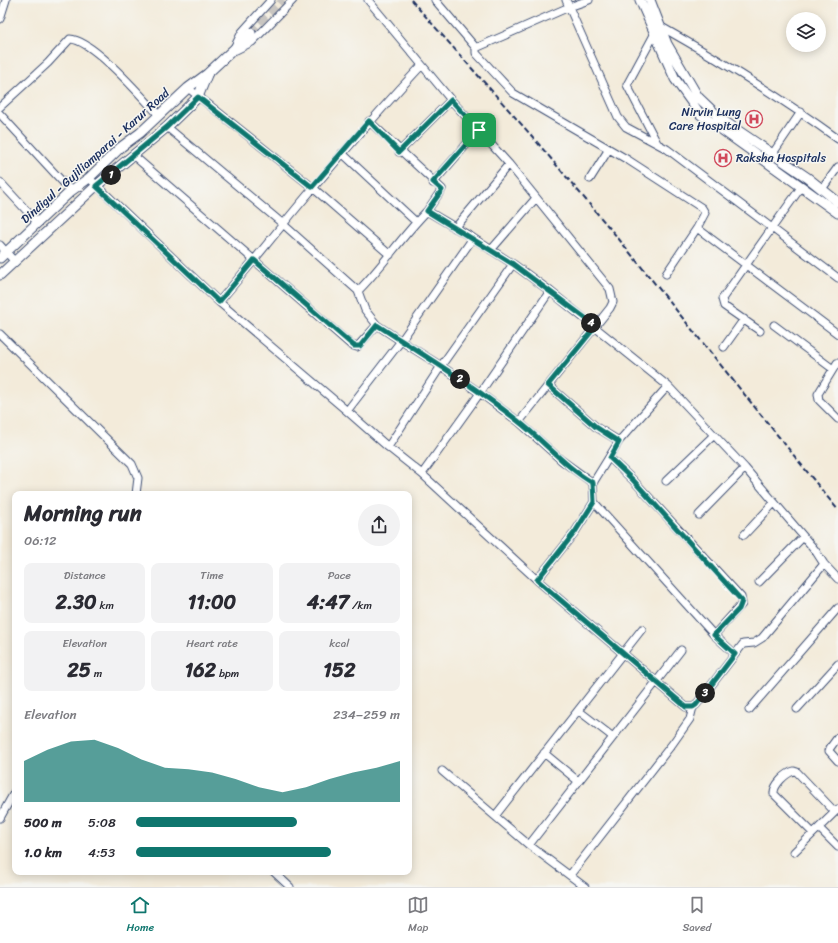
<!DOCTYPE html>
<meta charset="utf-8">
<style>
:root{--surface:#fff;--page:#f2f2f3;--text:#2b2b33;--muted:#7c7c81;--line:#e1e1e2;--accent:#0f766e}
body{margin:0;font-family:Sriracha,sans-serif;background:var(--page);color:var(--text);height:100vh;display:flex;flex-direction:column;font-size:15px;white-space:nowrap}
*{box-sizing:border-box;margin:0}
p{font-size:13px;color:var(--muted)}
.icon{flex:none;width:22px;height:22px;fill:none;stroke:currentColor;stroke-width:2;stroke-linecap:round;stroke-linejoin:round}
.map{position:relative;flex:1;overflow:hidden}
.panel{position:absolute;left:12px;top:491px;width:400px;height:384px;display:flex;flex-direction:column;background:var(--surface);border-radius:8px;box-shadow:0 2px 10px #0003}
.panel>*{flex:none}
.buttons{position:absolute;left:786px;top:12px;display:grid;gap:8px}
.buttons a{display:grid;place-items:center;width:40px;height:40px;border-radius:50%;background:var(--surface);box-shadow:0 2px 10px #0003;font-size:20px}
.pin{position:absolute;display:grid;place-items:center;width:34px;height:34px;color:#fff;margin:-17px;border-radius:8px;box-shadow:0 2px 6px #0006}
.km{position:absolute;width:20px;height:20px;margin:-10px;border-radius:50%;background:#222;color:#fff;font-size:11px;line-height:20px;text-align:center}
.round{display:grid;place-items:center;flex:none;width:42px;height:42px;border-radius:21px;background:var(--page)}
.headline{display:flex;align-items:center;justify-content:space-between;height:68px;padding:0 12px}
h1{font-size:22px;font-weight:800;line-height:30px}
.stats{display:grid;grid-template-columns:repeat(3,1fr);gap:6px;height:68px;padding:4px 12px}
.stats div{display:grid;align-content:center;border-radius:8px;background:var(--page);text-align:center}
.stats b{font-size:20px;font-weight:800}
.stats small{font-size:11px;font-weight:400}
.stats p{font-size:11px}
.chart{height:112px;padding:8px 12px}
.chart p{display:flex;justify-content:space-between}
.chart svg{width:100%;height:72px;margin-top:4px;fill:var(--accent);opacity:.7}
ul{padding:0 12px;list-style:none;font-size:13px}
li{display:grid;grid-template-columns:64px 48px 1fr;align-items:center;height:30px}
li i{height:10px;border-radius:5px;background:var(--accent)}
.menu{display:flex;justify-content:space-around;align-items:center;height:56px;border-top:1px solid var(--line);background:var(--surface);font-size:11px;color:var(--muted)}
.menu a{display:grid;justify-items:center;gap:2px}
.menu .current{color:var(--accent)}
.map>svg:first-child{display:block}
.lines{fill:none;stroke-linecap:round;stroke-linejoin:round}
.major-tunnel{stroke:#c8c5c1;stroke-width:9;stroke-dasharray:9 4.5;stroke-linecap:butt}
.minor-casing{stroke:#3b4b71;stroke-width:9}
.major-casing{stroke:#3b4b71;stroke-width:11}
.minor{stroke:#fff;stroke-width:7}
.major{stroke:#fff;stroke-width:9}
.rail{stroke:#1b2f5e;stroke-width:2;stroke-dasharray:6 3;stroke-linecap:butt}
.route-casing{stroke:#fff;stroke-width:8}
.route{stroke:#0f766e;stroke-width:5}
.labels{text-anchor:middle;stroke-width:3;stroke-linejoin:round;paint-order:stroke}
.poi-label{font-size:12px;fill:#1b2f5e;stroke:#f6f6f2;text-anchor:end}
.street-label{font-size:12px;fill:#1b2f5e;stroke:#f6f6f2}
</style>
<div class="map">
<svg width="838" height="887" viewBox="0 0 838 887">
<rect width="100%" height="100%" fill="#f6f6f2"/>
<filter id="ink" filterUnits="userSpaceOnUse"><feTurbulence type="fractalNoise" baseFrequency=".025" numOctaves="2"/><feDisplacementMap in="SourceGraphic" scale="8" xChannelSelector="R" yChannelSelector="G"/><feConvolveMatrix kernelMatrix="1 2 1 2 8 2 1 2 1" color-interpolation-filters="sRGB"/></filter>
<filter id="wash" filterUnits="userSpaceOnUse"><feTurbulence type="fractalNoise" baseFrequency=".012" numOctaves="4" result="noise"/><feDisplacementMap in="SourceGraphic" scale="16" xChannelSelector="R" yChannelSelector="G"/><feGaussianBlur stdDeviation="0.9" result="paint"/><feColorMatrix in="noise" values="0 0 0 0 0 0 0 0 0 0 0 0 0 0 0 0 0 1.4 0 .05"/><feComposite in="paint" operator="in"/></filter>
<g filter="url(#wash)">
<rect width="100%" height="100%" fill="#f3ebda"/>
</g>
<g filter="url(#ink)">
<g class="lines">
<path class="major-tunnel" d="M 251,33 L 284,0"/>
<g class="minor-casing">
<path id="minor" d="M 368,0 L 451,100 L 509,164 L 610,289 L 613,302 L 610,308 L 519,422 L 480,393 L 550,291 L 668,386 L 745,468 L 815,550 L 824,564 L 838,579
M 435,0 L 476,48 L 476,53 L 513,93 L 628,160 L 702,208 L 705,213 L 697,228
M 589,0 L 569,7 L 618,117 L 626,127 L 667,149 L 772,228 L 802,186
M 0,19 L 6,0
M 658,25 C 720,60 780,97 838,139
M 654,35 L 627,85 L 657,143
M 235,46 L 242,32 L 271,0
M 476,48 L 569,7 L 566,0
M 236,50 L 252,42 L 293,0
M 188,88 L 312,187 L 390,255
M 0,107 L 48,63 L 70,39 C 92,39 142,97 158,114
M 0,114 L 71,191
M 369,121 L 442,189 L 427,211
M 167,127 L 283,224 L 358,291
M 399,152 L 451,100
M 342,153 L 416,222
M 134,156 L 254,260 C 308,193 363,128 422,65
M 767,162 L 801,112
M 89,178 L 219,302
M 590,179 L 609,149
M 0,182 L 38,223
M 433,183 L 479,130
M 822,189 L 838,167
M 455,228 L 509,164
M 0,245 L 15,262
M 491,250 L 536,198
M 666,274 L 697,228 L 838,334
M 377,325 L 401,341 L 473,238 L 513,264
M 774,325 L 833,369
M 760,331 L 724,306 L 722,299 L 772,228 L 838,278
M 0,334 L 132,464 L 138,478 L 136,494
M 401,341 L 441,366 L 388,447 L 347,411 Z
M 724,347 L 744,319
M 837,363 L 818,394 L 819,400 L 838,419
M 548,385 L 596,427 L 619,441
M 347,411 L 219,302 L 254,260 L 351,345 L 357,347 L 377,325 L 365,310 L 358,291 C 383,266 402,236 427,211 L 473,238
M 519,422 L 561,460 L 593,483
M 388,447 L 422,474 L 537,580 L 686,707 L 693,707 L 696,705 L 743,644 L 754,643 L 762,638 L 824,564
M 610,458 L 633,480 L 741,597 L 742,604 L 714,635
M 422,474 L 480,393 L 441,366 L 513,264 L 550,291
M 666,481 L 714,435
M 594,502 L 714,635 L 735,654
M 699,515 L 745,468
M 744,535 L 774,503
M 537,580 L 575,532 L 594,502 L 593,483 L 619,441 L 668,386
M 759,582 L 803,537
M 797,709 L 838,664
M 749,710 L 838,608
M 579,711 L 613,737
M 838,737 L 830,748 L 829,751 L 838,761
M 544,753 L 578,781
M 442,771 L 529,845 L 585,887
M 495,816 L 642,629
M 0,818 L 15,791
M 819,828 L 838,847
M 813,833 L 774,794 C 773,785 786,773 794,771 L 797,772 L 835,812
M 529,845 L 681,650
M 794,852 L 838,809
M 274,872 L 290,887
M 570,875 L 673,743 L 690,719 L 693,707"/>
</g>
<g class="major-casing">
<path id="major" d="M 640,0 L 675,79 L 700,114 L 838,213
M 650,0 L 667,44 L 698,97 L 721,119 L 808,178 L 838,202
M 0,258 L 71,191 L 89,178 L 121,147 L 140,133 L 188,88 L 207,74 L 251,33
M 0,275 L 96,186 L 167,127 L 198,97 L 207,75"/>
</g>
<use href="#minor" class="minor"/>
<use href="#major" class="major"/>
<path class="rail" d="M 411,0 L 531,135 L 618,238 L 838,510"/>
</g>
</g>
<g class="lines" filter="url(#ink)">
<g class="route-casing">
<path id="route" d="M 198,97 L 312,187 L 369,121 L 399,152 L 451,100 L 479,130 L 433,182 L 442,190 L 427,211 L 513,264 L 596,326 L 548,385 L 596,427 L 619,442 L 610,458 L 633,480 L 742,601 L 739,609 L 714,635 L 735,654 L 696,705 L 693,707 L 686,707 L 537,580 L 575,532 L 594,502 L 593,483 C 565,467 544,441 518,421 C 474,386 425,356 377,325 L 360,346 L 354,346 L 254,260 L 219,302 L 96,186 L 167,127 Z"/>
</g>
<use href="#route" class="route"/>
</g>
<defs>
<g id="hospital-ring" transform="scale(0.9)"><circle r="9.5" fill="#f6f6f2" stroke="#d1495b" stroke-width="1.5"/><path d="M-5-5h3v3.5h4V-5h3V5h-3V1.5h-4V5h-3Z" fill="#d1495b"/></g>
</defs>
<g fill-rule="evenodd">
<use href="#hospital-ring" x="754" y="119"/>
<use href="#hospital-ring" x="723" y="158"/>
</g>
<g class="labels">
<g class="poi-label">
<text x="741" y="116">Nirvin Lung<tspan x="741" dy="14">Care Hospital</tspan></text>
<text x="736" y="162" text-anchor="start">Raksha Hospitals</text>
</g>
<g class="street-label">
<text transform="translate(95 156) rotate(-42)" y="4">Dindigul - Gujiliamparai - Karur Road</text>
</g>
</g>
</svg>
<div class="buttons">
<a><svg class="icon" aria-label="layers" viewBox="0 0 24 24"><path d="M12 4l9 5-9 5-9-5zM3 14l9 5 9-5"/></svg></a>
</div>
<div class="pin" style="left:479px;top:130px;background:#1e9e55"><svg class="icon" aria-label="arrive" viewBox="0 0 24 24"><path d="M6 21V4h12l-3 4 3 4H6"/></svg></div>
<b class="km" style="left:111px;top:175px">1</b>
<b class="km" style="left:460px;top:379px">2</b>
<b class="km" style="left:705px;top:693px">3</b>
<b class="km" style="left:591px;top:323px">4</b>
<section class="panel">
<div class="headline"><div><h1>Morning run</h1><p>06:12</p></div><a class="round"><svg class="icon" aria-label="share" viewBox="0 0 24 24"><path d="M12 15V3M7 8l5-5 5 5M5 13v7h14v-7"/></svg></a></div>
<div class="stats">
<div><p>Distance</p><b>2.30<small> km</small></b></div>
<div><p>Time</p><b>11:00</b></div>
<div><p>Pace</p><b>4:47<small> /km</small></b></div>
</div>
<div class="stats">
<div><p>Elevation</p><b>25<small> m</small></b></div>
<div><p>Heart rate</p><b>162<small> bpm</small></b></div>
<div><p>kcal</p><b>152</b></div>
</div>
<div class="chart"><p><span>Elevation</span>234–259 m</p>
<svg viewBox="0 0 160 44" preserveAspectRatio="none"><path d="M0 44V19L10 12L20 7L30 6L40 11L50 18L60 23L70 24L80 26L90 30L100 35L110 38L120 35L130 30L140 26L150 23L160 19V44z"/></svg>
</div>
<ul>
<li><b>500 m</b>5:08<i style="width:61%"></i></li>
<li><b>1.0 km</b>4:53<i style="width:74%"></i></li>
</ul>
</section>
</div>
<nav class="menu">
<a class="current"><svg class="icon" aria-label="home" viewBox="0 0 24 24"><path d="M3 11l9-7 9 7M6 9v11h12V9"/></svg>Home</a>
<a><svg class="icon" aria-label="map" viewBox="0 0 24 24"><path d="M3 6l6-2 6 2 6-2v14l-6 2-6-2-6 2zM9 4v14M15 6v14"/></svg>Map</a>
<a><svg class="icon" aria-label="saved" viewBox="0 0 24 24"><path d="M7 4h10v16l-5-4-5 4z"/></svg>Saved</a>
</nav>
